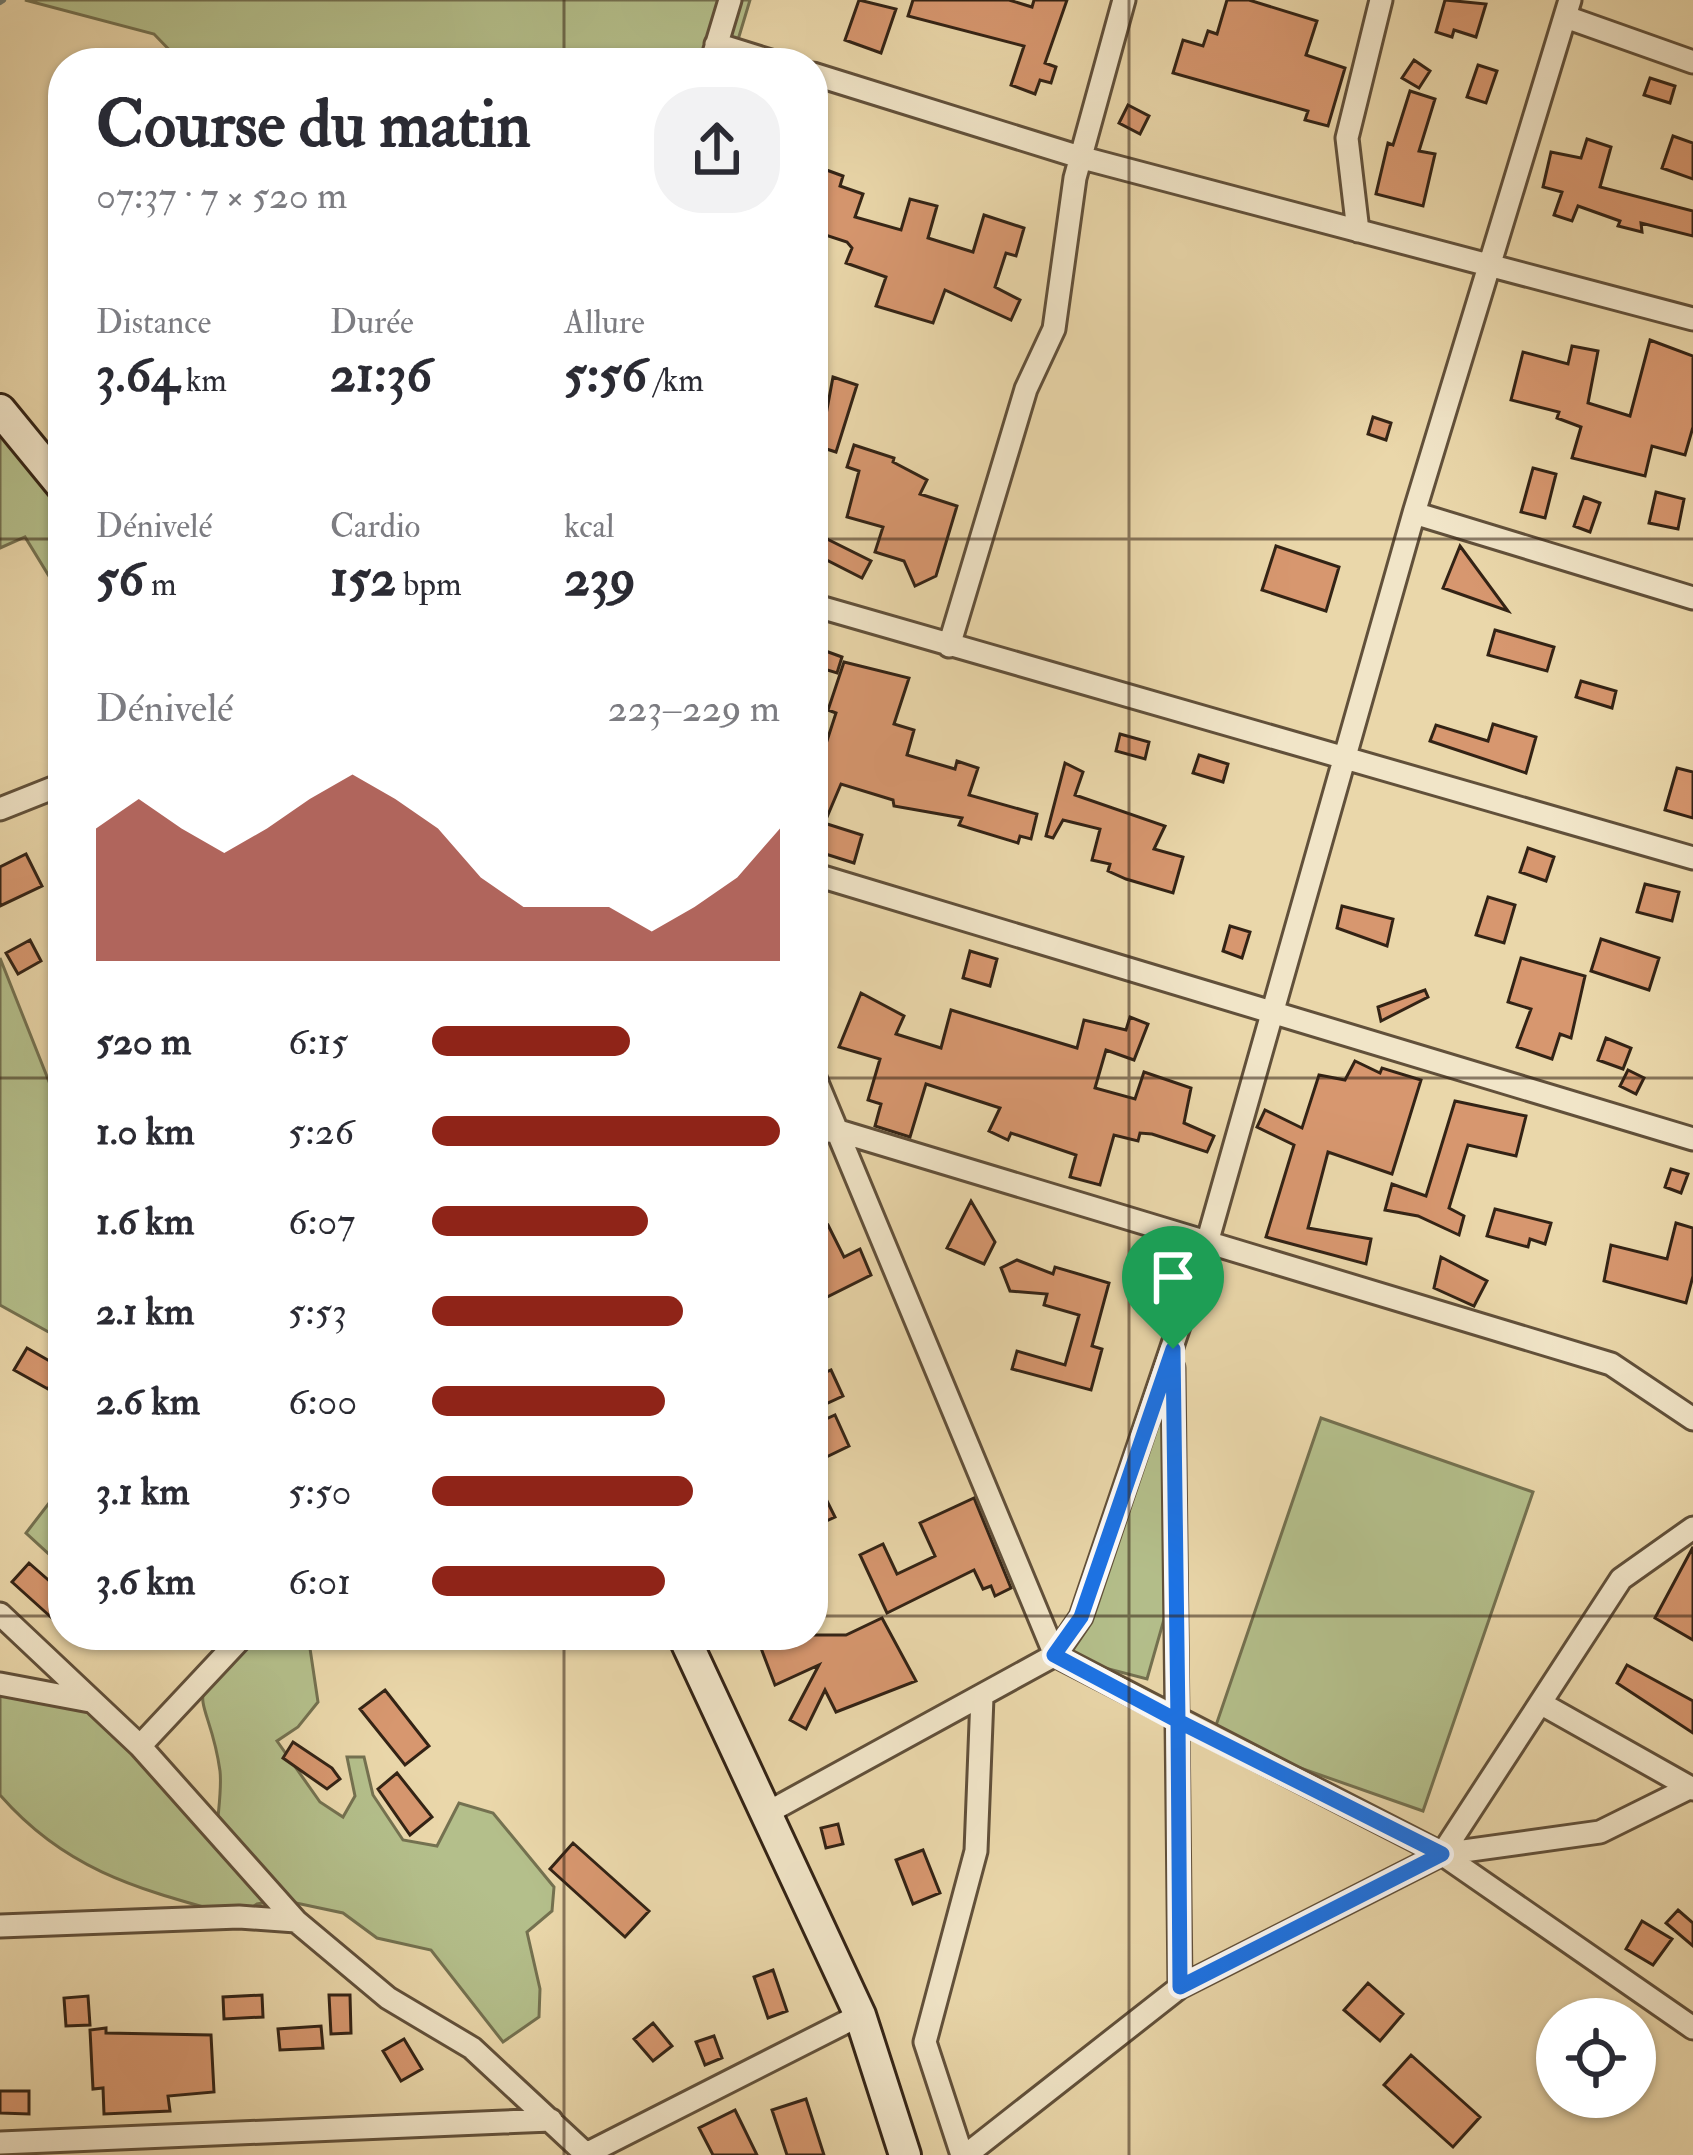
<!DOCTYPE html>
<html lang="fr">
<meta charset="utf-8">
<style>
:root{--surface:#fff;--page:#f2f2f3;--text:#2b2b33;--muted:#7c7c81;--accent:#8f2418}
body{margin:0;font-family:"IM FELL Double Pica",serif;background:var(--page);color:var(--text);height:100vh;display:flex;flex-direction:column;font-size:45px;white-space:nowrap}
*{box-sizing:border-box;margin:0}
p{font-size:39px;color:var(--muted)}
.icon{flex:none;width:66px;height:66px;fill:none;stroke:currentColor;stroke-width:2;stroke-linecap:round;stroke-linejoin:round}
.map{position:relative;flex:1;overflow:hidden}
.panel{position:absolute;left:48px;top:48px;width:780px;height:1602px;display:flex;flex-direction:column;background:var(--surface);border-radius:48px;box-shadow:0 3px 9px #0004}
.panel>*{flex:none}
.buttons{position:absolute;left:1536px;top:1998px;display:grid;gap:24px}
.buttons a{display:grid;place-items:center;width:120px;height:120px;border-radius:50%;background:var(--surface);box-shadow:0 3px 9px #0004;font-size:60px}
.pin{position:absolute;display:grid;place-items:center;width:102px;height:102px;color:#fff;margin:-123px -51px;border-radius:50% 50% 50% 0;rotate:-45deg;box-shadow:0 0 12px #0007}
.pin .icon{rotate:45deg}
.round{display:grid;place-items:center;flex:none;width:126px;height:126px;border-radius:48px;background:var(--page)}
.overview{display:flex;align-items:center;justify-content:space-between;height:204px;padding:0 48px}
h1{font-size:66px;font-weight:800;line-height:90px}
.figures{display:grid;grid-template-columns:repeat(3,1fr);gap:18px;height:204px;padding:12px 48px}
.figures div{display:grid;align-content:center}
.figures b{font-size:51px;font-weight:800}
.figures small{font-size:33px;font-weight:400}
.figures p{font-size:33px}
.chart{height:336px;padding:24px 48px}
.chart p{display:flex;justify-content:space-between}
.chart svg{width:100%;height:216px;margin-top:12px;fill:var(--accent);opacity:.7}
ul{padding:0 48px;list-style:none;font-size:39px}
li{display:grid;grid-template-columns:192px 144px 1fr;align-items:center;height:90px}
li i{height:30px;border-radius:15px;background:var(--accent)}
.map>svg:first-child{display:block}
.green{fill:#b4bf8b;stroke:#747150;stroke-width:3}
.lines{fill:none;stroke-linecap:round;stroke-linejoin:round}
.stream{stroke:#717c73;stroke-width:6}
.building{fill:#d7976f;stroke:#332315;stroke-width:3}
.minor-casing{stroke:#61503a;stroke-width:27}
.secondary-casing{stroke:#332315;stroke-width:36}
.minor{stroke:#f1e5c8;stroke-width:21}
.secondary{stroke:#f1e5c8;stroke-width:30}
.route-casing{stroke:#fff;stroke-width:24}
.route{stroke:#1a73e8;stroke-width:15}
.grid{fill:none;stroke:#332315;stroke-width:3;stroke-opacity:0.55}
</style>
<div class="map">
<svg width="1693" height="2155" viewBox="0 0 1693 2155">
<rect width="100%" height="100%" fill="#ead7aa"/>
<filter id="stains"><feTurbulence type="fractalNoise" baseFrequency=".00167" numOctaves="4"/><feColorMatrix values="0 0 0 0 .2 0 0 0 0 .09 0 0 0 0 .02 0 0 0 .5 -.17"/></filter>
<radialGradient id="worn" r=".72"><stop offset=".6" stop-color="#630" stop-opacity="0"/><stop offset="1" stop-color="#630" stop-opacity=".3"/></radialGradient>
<path class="green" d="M 25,0 L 750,0 L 731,63 L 182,63 L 154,34 Z
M 0,432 L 29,469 L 63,441 L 63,599 L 25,537 L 0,548 Z
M 0,958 L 63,1117 L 63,1340 L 0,1305 Z
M 1173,1349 L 1171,1595 L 1147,1679 L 1055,1655 L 1081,1617 Z
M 1321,1418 L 1533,1492 L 1423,1811 L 1212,1737 Z
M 63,1485 L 63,1567 L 26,1533 Z
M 244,1635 L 308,1635 L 318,1702 L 298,1727 L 277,1741 L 320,1802 L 343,1817 L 355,1796 L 347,1757 L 364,1757 L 373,1795 L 403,1840 L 437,1846 L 459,1803 L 493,1813 L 554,1887 L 552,1911 L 527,1932 L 540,1989 L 539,2017 L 503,2042 L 431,1950 L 377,1938 L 343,1913 L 282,1900 L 257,1904 L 239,1917 C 143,1890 68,1873 0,1795 L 0,1684 L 90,1701 L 217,1830 C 218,1811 222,1789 220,1771 C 209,1691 177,1706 244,1635 Z"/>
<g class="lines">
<path class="stream" d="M 0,2 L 3,0"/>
</g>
<path class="building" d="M 859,0 L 896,9 L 881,53 L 845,40 Z
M 913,0 L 1009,0 L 1032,7 L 1034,0 L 1067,0 L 1045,63 L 1056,67 L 1051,83 L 1040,80 L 1035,94 L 1011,85 L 1024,46 L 908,16 Z
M 1227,0 L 1249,0 L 1317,21 L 1306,55 L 1345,68 L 1328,126 L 1305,120 L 1308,111 L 1173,73 L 1183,40 L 1203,46 L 1208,31 L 1217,34 Z
M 1445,0 L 1486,4 L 1476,37 L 1454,30 L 1452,37 L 1436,32 Z
M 1414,60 L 1430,71 L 1419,88 L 1402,78 Z
M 1478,65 L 1497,71 L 1486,103 L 1467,97 Z
M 1650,78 L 1675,86 L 1670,103 L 1644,95 Z
M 1410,91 L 1435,99 L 1419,151 L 1435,154 L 1423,206 L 1376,194 L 1388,143 L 1393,145 Z
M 1128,105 L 1149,116 L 1140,134 L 1119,123 Z
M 1673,136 L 1693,143 L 1693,179 L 1662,168 Z
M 1587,139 L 1611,147 L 1600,187 L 1693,211 L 1693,236 L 1641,223 L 1642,232 L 1618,226 L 1620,221 L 1578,206 L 1572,221 L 1554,215 L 1562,192 L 1543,187 L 1551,152 L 1581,158 Z
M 821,168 L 843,176 L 840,186 L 863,194 L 855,217 L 901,230 L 910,199 L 937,206 L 928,238 L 973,252 L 984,215 L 1024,228 L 1016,256 L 1006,253 L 995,287 L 1020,300 L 1011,320 L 945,290 L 933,323 L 876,306 L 886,277 L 846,263 L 852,248 L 847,242 L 813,231 L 813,194 Z
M 1650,340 L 1693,356 L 1693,427 L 1685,455 L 1652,446 L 1645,476 L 1572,458 L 1581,427 L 1557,418 L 1559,412 L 1511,400 L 1523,352 L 1568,364 L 1572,346 L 1598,351 L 1588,403 L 1630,416 Z
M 833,377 L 857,385 L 836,452 L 820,447 Z
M 1373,417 L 1391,423 L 1386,440 L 1368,434 Z
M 854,445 L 894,458 L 893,462 L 927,480 L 920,494 L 957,506 L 936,576 L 915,586 L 904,561 L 875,552 L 883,527 L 847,517 L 859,471 L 847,467 Z
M 1533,468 L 1556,474 L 1545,518 L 1521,512 Z
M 1656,492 L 1684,499 L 1678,529 L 1649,523 Z
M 1584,497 L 1600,503 L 1590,532 L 1574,526 Z
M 813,532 L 871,561 L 862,578 L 813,553 Z
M 1276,546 L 1339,567 L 1326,611 L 1262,590 Z
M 1460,546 L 1508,611 L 1443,588 Z
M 1495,630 L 1554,647 L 1547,671 L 1488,655 Z
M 820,649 L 842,657 L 837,673 L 814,666 Z
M 844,662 L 909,678 L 894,724 L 914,730 L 907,755 L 955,769 L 957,761 L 978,768 L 969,795 L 1037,814 L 1031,839 L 1020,836 L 1018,843 L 959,825 L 962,818 L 894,806 L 893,800 L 841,784 L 827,817 L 813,811 L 813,784 L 836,713 L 828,710 Z
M 1581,681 L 1616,691 L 1612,708 L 1576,697 Z
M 1493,724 L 1536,737 L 1526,773 L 1430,741 L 1436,725 L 1488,741 Z
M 1120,734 L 1149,742 L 1145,759 L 1116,751 Z
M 1199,755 L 1228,764 L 1223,782 L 1193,773 Z
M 1065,763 L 1083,772 L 1075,795 L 1165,826 L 1154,849 L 1183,857 L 1173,893 L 1126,879 L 1108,871 L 1110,864 L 1092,860 L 1100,829 L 1063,820 L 1053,838 L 1046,836 Z
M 1677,768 L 1693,772 L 1693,818 L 1665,810 Z
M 824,823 L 862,835 L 854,863 L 816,851 Z
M 1528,848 L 1554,857 L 1546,881 L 1520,872 Z
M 26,854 L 42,886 L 0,906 L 0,867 Z
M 1645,884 L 1679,892 L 1672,921 L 1637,912 Z
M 1488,897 L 1515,905 L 1504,943 L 1476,935 Z
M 1342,906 L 1393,919 L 1387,946 L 1337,928 Z
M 1230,926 L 1250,932 L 1242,958 L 1223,951 Z
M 1601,939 L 1659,958 L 1649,990 L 1591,971 Z
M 30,940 L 41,961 L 18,974 L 6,953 Z
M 970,951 L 997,959 L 990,986 L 963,978 Z
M 1521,958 L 1585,976 L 1571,1038 L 1560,1034 L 1552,1059 L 1517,1047 L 1531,1009 L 1508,1002 Z
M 1425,990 L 1428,997 L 1381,1021 L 1378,1007 Z
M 861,993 L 904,1016 L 896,1034 L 941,1048 L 951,1010 L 1077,1048 L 1084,1020 L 1126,1030 L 1130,1017 L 1148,1024 L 1134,1060 L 1106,1050 L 1095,1088 L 1135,1099 L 1144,1072 L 1191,1088 L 1184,1123 L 1214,1136 L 1207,1152 L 1152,1134 L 1140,1133 L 1138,1141 L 1114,1135 L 1100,1185 L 1070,1177 L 1076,1155 L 1011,1133 L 1008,1140 L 989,1131 L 1000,1108 L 926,1084 L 910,1137 L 875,1126 L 881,1104 L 868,1100 L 880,1059 L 839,1047 Z
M 1606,1038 L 1631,1048 L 1623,1069 L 1598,1060 Z
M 1355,1061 L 1380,1073 L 1382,1068 L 1421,1080 L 1392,1174 L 1328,1152 L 1308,1228 L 1371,1239 L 1366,1264 L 1266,1237 L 1294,1145 L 1257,1127 L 1265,1110 L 1302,1128 L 1319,1075 L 1345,1080 Z
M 1628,1070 L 1644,1078 L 1636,1094 L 1620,1086 Z
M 1455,1101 L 1526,1116 L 1516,1156 L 1468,1145 L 1449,1208 L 1464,1216 L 1459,1235 L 1418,1216 L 1385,1210 L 1392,1184 L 1426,1196 Z
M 1671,1169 L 1688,1174 L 1681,1193 L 1665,1187 Z
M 971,1201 L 995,1242 L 984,1264 L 947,1248 Z
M 1495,1209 L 1551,1223 L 1545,1244 L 1530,1239 L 1528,1247 L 1487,1236 Z
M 1676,1223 L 1693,1228 L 1693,1276 L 1686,1303 L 1604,1281 L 1611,1245 L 1667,1259 Z
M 828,1225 L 844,1257 L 860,1249 L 871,1275 L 813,1304 L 813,1232 Z
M 1441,1257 L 1487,1281 L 1474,1306 L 1434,1288 Z
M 1017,1260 L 1053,1274 L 1055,1267 L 1109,1283 L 1092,1346 L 1102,1349 L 1091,1390 L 1012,1369 L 1017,1351 L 1065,1365 L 1079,1315 L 1044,1305 L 1047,1294 L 1010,1291 L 1001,1268 Z
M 27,1348 L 60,1367 L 48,1389 L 14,1370 Z
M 831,1370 L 843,1396 L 819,1407 L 813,1378 Z
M 835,1415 L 849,1446 L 818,1461 L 813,1425 Z
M 974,1498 L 1011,1588 L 995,1596 L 991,1586 L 983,1589 L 974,1570 L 887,1613 L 860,1555 L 883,1544 L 897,1574 L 935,1556 L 920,1523 Z
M 826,1499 L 835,1517 L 813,1527 L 813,1505 Z
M 1693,1547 L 1693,1640 L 1655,1618 Z
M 29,1563 L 63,1593 L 63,1628 L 12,1582 Z
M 882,1618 L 916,1681 L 836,1712 L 825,1690 L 806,1729 L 790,1720 L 819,1665 L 775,1685 L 756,1635 L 846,1635 Z
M 1627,1665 L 1693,1701 L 1693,1733 L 1617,1683 Z
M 385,1690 L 429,1746 L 405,1765 L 360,1709 Z
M 293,1742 L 332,1768 L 340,1779 L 327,1789 L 283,1758 Z
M 397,1773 L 432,1817 L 410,1835 L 378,1789 Z
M 838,1824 L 843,1844 L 826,1848 L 821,1828 Z
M 573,1843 L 649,1911 L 625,1937 L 550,1869 Z
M 923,1850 L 940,1893 L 913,1904 L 896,1860 Z
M 1678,1910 L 1693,1923 L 1693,1946 L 1666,1923 Z
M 1642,1921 L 1672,1939 L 1653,1965 L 1626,1949 Z
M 773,1970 L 787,2011 L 768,2018 L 754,1977 Z
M 1368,1983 L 1403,2014 L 1380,2041 L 1344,2010 Z
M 262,1995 L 263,2017 L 224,2019 L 223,1997 Z
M 329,1995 L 350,1995 L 351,2033 L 331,2034 Z
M 88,1996 L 90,2025 L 66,2026 L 64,1998 Z
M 653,2023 L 672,2046 L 653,2061 L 634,2039 Z
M 321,2026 L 323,2048 L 280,2050 L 278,2029 Z
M 106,2028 L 106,2033 L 211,2035 L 214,2092 L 168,2096 L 170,2111 L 104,2114 L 103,2088 L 93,2089 L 90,2030 Z
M 714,2036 L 722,2058 L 705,2065 L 696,2042 Z
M 404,2039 L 422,2069 L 401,2081 L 383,2051 Z
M 1411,2055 L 1480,2117 L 1453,2147 L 1384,2085 Z
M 0,2091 L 29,2091 L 29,2114 L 0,2113 Z
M 806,2099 L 824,2155 L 787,2155 L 772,2110 Z
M 735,2110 L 757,2155 L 713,2155 L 699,2128 Z"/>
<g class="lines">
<g class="minor-casing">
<path id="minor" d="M 1566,17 L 1693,62
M 716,44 L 777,63
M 711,63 L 730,0
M 813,74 L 1083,158 L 1693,319
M 1358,231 L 1347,138 L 1381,0
M 1414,513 L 1693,598
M 813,605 L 1693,858
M 949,646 L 1026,389 L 1054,329 L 1075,178 L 1124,0
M 0,809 L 63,784
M 813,874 L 1693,1139
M 813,1073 L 1055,1655 L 1442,1854 L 1693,2028
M 813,1130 L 842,1132 L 1611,1364 L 1693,1419
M 1173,1368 L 1180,1987
M 0,1614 L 140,1746 L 296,1921 L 388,1998 L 472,2048 L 587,2155
M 0,1684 L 90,1701
M 1542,1704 L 1693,1789
M 140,1746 L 244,1635
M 765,1814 L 1055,1655 L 1081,1617 L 1207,1243 L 1414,513 L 1570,0
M 1442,1854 L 1600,1832 L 1689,1788
M 0,1926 L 239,1917 L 296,1921
M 0,2143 L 551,2120
M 586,2154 L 860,2015
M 962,2155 L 925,2042 L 976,1851 L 982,1697
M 966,2155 L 1180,1987 L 1442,1854 L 1621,1579 L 1693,1528"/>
</g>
<g class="secondary-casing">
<path id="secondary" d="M 0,410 L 63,487
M 683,1635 L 860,2015 L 905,2155"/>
</g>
<use href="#minor" class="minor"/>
<use href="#secondary" class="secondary"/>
</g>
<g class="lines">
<g class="route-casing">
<path id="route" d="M 1173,1349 L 1081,1617 L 1054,1655 L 1178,1721 L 1180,1987 L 1442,1854 L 1178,1721 L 1173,1349"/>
</g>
<use href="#route" class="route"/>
</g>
<path class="grid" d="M 564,0 L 564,63M 1129,0 L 1129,2155M 0,539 L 63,539M 813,539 L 1693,539M 0,1078 L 63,1078M 813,1078 L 1693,1078M 0,1616 L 63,1616M 813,1616 L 1693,1616M 564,1635 L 564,2155"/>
<rect width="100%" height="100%" filter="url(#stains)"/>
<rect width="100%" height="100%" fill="url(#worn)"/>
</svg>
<div class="buttons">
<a><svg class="icon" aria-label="locate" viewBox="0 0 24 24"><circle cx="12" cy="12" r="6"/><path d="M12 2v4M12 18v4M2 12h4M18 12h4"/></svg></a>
</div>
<div class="pin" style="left:1173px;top:1349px;background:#1e9e55"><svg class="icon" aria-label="arrive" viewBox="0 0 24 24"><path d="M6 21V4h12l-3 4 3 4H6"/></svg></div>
<section class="panel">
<div class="overview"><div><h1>Course du matin</h1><p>07:37 · 7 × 520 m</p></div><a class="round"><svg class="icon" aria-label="share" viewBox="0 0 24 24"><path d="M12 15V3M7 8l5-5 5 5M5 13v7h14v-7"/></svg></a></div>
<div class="figures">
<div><p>Distance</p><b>3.64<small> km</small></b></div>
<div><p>Durée</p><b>21:36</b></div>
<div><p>Allure</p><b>5:56<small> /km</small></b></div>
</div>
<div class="figures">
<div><p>Dénivelé</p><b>56<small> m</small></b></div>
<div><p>Cardio</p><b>152<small> bpm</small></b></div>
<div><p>kcal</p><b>239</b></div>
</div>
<div class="chart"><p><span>Dénivelé</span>223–229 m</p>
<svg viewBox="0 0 160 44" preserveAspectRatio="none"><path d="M0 44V17L10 11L20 17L30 22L40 17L50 11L60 6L70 11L80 17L90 27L100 33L110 33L120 33L130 38L140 33L150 27L160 17V44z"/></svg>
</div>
<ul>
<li><b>520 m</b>6:15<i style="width:57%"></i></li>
<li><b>1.0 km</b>5:26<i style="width:100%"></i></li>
<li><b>1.6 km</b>6:07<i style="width:62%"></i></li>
<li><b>2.1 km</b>5:53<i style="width:72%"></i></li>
<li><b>2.6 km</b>6:00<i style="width:67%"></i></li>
<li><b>3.1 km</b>5:50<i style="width:75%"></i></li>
<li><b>3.6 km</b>6:01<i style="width:67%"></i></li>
</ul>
</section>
</div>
